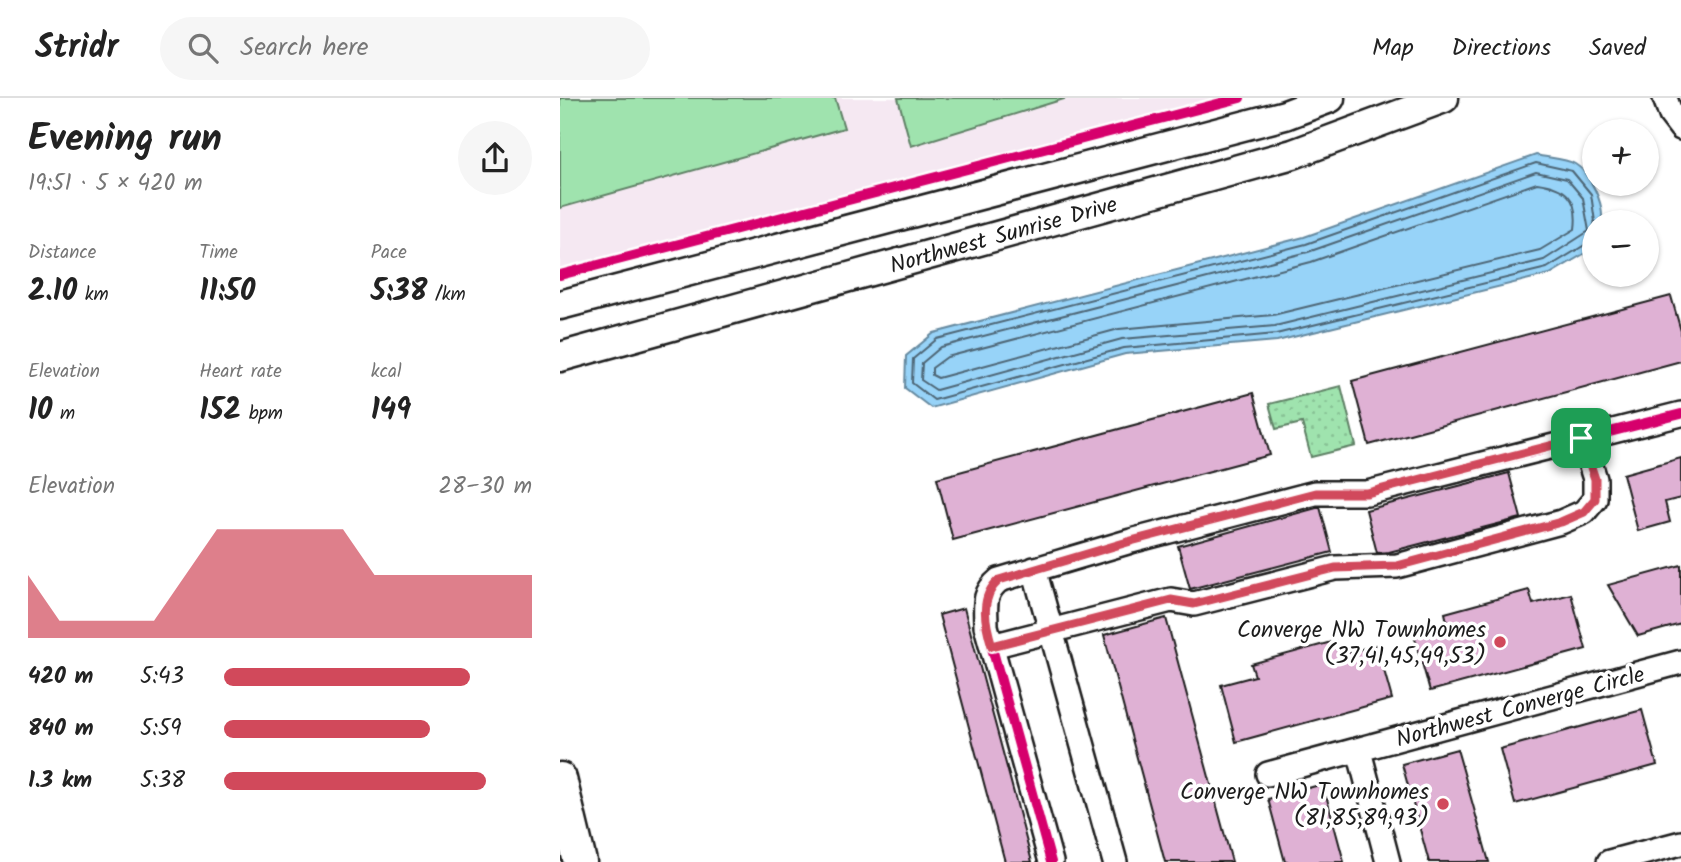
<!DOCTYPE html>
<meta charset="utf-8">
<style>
:root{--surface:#fff;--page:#f6f6f6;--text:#222;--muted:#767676;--line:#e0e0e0;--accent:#d1495b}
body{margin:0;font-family:Kalam,sans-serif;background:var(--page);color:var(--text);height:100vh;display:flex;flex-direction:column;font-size:26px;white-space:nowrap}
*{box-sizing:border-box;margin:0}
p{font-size:23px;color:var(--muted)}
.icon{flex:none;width:38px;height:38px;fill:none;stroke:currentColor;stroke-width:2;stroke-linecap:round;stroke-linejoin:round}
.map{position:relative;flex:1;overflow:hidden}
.side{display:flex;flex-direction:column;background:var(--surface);width:560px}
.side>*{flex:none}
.controls{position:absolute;left:1022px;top:21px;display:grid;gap:14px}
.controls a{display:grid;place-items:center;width:77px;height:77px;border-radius:50%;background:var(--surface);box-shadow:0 2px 5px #0004;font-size:35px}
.pin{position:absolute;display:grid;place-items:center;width:60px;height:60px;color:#fff;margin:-30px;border-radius:14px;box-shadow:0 4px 10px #0006}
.round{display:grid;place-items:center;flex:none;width:74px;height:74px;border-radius:37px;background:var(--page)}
.headline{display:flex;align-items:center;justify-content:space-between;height:119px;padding:0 28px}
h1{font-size:38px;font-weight:800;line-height:52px}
.figures{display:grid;grid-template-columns:repeat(3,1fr);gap:10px;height:119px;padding:7px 28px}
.figures div{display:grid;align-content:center}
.figures b{font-size:30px;font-weight:800}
.figures small{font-size:19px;font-weight:400}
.figures p{font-size:19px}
.chart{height:196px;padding:14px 28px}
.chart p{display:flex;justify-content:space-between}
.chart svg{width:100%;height:126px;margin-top:7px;fill:var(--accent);opacity:.7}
ul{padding:0 28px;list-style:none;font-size:23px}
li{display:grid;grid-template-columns:112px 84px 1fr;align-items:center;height:52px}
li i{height:18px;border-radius:9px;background:var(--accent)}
header{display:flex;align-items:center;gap:42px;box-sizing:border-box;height:98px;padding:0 35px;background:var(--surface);border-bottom:2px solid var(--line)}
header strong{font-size:33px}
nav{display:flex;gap:38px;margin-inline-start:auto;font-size:24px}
.search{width:490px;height:63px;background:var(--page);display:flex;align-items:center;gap:18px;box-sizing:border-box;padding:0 24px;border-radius:38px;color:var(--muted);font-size:26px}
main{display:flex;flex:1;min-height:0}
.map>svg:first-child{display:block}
.built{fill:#f5e8f2}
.green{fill:#9fe3ae;stroke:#5e8065;stroke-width:2}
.park{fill:url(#park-dots);stroke:#5e8065;stroke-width:2}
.water{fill:#97d3f8;stroke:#668aa0;stroke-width:2}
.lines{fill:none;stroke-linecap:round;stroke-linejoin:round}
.shore{stroke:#4d6574;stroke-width:2}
.building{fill:#dfb1d4;stroke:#1c1c1c;stroke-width:2}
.minor-casing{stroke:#1c1c1c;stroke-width:28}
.tertiary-casing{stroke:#1c1c1c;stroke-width:33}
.secondary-casing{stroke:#1c1c1c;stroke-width:37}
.minor{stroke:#fff;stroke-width:23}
.tertiary{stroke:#fff;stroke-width:28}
.secondary{stroke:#fff;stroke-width:32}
.cycleway-casing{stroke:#fff;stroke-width:15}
.cycleway{stroke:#d6006c;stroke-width:10}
.route-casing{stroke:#fff;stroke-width:14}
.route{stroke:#d1495b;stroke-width:9}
.poi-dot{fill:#d1495b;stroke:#fff;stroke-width:2.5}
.labels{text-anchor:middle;stroke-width:7;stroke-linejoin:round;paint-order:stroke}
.street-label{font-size:23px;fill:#1c1c1c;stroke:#fff}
.poi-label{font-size:23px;fill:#1c1c1c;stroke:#fff;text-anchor:end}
</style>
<header>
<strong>Stridr</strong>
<div class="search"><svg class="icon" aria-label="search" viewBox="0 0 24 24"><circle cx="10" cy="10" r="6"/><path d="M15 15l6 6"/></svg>Search here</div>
<nav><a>Map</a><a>Directions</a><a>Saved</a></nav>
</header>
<main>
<section class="side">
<div class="headline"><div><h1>Evening run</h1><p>19:51 · 5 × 420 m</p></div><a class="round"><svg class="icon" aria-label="share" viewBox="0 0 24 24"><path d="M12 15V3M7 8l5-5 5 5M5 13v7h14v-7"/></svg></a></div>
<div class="figures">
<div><p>Distance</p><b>2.10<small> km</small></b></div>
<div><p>Time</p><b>11:50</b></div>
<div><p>Pace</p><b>5:38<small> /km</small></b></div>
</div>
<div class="figures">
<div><p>Elevation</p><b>10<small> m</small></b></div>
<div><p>Heart rate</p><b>152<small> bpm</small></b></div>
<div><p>kcal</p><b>149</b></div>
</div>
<div class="chart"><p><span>Elevation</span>28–30 m</p>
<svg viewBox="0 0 160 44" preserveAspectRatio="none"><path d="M0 44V22L10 38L20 38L30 38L40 38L50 22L60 6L70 6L80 6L90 6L100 6L110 22L120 22L130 22L140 22L150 22L160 22V44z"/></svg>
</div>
<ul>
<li><b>420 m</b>5:43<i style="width:80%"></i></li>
<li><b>840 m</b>5:59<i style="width:67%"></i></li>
<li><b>1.3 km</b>5:38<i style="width:85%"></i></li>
</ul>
</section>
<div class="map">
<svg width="1121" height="764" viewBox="0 0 1121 764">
<defs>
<pattern id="park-dots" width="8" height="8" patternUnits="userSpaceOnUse" patternTransform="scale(1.75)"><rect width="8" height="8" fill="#9fe3ae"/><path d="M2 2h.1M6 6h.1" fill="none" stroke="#88c295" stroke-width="1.8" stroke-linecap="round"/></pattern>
</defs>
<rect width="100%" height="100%" fill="#fff"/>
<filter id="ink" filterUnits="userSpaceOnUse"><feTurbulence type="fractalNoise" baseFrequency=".0143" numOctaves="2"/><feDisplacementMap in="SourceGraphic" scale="14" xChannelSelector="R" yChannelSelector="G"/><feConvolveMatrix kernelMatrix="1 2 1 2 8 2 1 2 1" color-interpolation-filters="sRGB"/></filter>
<g filter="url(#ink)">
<path class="built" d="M 0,0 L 665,0 L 0,175 Z"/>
<path class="green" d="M 0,0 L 275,0 L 284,30 L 0,110 Z
M 338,0 L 503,0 L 504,1 L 351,48 Z"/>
<path class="park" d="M 781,288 L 796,348 L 751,359 L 742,325 L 716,331 L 709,306 Z"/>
<path class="water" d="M 976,57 C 987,60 1005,60 1015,66 C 1029,74 1046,108 1041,124 L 1034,124 L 1032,151 L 990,176 L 717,243 L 565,256 L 371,310 L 345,290 L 346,258 L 374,235 L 744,139 Z"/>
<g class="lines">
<path class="shore" d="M 976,74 L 1007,81 L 1023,100 L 1029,133 L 984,162 L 715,228 L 562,241 L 376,292 L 361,282 L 362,265 L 381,249 L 748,154 Z
M 977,85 C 1006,89 1019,100 1015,131 L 980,152 L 713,217 L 559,231 L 378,280 L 372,277 L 372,270 L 387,259 L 751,164 Z
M 1034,144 L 1028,145 L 987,170 L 716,236 L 564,250 L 374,302 L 352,285 L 353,261 L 377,241 L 746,146 L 976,65 L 1012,73 L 1031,96 L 1035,124"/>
</g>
<path class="building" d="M 1111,198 L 1121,233 L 1121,263 L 809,347 L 792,283 Z
M 693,295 L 710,357 L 393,442 L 377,380 Z
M 1121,360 L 1121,400 L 1105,404 L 1110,424 L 1078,433 L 1063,376 Z
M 949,375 L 961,420 L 829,454 L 817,455 L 806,412 Z
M 760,409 L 772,454 L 630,491 L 618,448 Z
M 1121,467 L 1121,526 L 1078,538 L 1048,487 Z
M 969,492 L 973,506 L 1011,496 L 1026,551 L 870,593 L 854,537 L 888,528 L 885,515 Z
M 404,510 L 456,703 L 472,764 L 445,764 L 379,517 Z
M 606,520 L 672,764 L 605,764 L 544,537 Z
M 775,543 L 779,557 L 817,547 L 832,601 L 676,644 L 661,587 L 695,578 L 691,566 Z
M 1082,612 L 1097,667 L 955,706 L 940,651 Z
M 897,651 L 907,686 L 929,764 L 869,764 L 842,666 Z
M 763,686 L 784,764 L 725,764 L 708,701 Z"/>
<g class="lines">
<g class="minor-casing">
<path id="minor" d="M 1105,0 L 1111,17 L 1121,30
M 474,471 L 555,764
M 432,548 L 611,502 L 634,506 L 775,470 L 837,468 L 1001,424 L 1024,414 L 1035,401 L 1035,381 L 1022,340
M 799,653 L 828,764
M 708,676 L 1121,564
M 491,764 L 426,528 C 426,508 422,496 439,482 L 571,443 L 755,395 L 807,395 L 1121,316
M 1049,764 L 1121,745"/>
</g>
<g class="tertiary-casing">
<g id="tertiary">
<path d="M 0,207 L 725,17 L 770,0"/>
<path id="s1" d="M 0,259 L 733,56 L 884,0"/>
</g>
</g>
<g class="secondary-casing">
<path id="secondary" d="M 0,681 L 20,764"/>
</g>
<use href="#minor" class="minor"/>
<use href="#tertiary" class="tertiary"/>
<use href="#secondary" class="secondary"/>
<g class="cycleway-casing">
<path id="cycleway" d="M 0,177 L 680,0
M 491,764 L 426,528 C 426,508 422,496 439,482 L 571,443 L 755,395 L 807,395 L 1121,316"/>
</g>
<use href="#cycleway" class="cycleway"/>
</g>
</g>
<g class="lines" filter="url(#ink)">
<g class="route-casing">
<path id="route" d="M 1021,340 L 1035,381 L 1035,401 L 1024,414 L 1001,424 L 837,468 L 775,470 L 634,506 L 611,502 L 432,548 C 425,525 419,499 439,482 L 571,443 L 755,395 L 807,395 Z"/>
</g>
<use href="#route" class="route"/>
</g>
<g class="poi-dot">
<circle cx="940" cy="544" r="7"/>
<circle cx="883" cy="706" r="7"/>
</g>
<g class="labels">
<g class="street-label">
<text dy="8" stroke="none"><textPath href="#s1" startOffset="460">Northwest Sunrise Drive</textPath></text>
<text transform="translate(960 608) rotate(-15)" y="8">Northwest Converge Circle</text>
</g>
<g class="poi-label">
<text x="926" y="539">Converge NW Townhomes<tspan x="926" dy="26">(37,41,45,49,53)</tspan></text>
<text x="869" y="701">Converge NW Townhomes<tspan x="869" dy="26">(81,85,89,93)</tspan></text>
</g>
</g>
</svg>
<div class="controls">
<a>+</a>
<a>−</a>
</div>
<div class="pin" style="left:1021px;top:340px;background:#1e9e55"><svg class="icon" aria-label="arrive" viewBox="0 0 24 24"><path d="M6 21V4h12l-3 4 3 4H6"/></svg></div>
</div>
</main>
